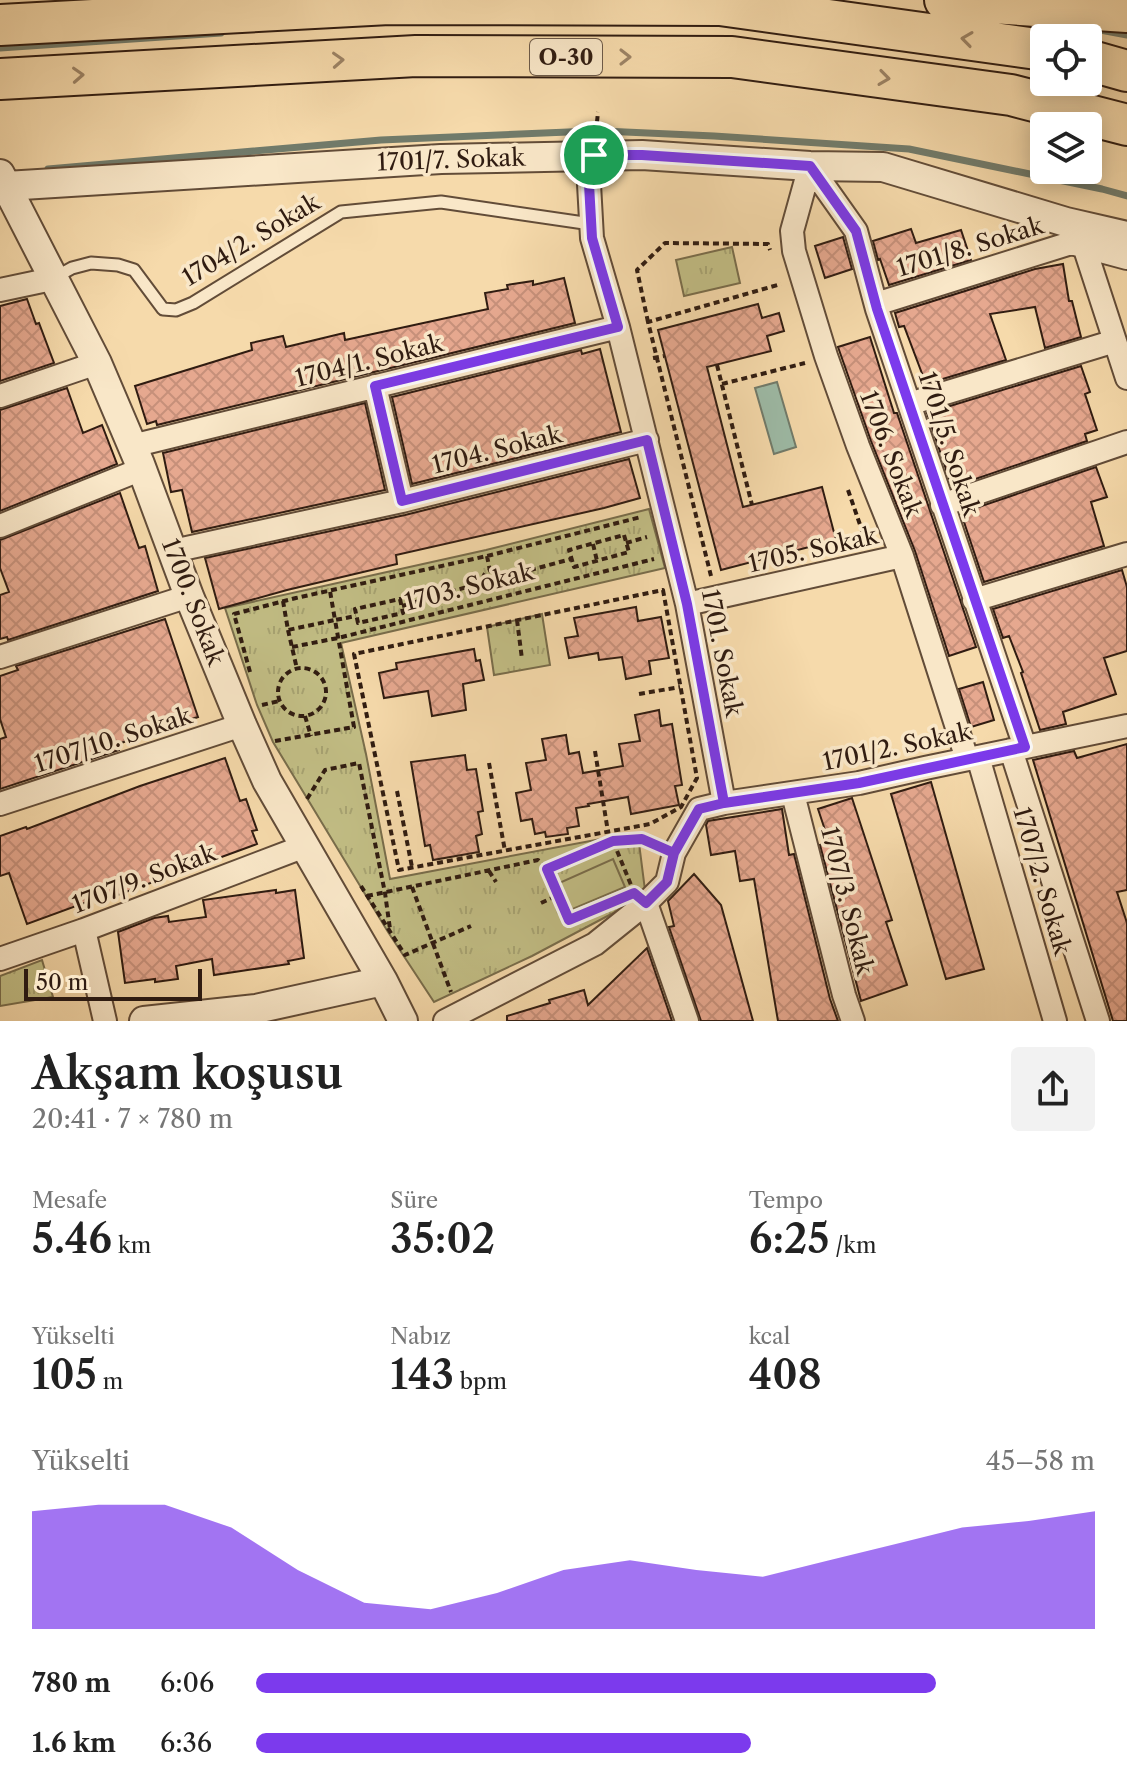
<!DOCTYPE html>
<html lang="tr">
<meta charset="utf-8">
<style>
:root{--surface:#fff;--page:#f2f2f2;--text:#222;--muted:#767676;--accent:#7c3aed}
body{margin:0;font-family:"Libre Caslon Text",serif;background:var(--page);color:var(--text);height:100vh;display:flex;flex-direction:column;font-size:30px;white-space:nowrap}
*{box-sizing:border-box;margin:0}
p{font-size:26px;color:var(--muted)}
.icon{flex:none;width:44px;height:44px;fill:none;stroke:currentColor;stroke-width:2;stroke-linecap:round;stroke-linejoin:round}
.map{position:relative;height:1021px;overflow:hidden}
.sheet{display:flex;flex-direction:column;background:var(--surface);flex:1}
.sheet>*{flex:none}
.buttons{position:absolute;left:1030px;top:24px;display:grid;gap:16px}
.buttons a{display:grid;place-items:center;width:72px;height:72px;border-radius:8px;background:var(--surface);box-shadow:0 4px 20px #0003;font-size:40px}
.scale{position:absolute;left:24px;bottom:20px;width:178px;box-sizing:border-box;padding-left:8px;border:4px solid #301c11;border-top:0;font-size:22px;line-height:28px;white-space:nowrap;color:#301c11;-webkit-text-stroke:6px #f9e7c8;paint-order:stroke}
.pin{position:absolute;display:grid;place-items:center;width:68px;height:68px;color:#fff;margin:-34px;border:4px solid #fff;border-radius:50%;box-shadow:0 2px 8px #0007}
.round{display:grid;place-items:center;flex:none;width:84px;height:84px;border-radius:8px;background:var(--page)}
.overview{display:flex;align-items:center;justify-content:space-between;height:136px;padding:0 32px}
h1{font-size:44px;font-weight:600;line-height:60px}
.figures{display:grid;grid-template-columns:repeat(3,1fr);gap:12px;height:136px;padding:8px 32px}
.figures div{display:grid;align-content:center}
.figures b{font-size:40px;font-weight:600}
.figures small{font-size:22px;font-weight:400}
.figures p{font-size:22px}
.chart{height:224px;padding:16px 32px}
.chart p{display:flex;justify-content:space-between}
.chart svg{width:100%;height:144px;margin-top:8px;fill:var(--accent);opacity:.7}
ul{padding:0 32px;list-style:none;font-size:26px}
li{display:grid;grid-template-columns:128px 96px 1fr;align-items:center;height:60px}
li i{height:20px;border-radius:10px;background:var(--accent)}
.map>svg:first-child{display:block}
.grass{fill:url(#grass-tufts);stroke:#796d4b;stroke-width:2}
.garden{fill:#c2be85;stroke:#796d4b;stroke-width:2}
.water{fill:#9dbba7;stroke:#717b6b;stroke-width:2}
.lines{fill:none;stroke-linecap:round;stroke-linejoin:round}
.stream{stroke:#717b6b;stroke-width:7}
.building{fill:url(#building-cross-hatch);stroke:#301c11;stroke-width:2}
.service-casing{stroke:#624c38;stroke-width:15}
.minor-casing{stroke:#624c38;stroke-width:26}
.tertiary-casing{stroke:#624c38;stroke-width:32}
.motorway-casing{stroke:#301c11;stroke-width:44}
.path{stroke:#301c11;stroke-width:4;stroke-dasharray:6 4;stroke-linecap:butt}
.service{stroke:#f9e7c8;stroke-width:11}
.minor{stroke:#f9e7c8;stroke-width:22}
.tertiary{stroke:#f9e7c8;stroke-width:28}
.motorway{stroke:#f6daab;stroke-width:40}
.oneway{stroke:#9d8466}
.route-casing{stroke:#fff;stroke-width:16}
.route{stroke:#7c3aed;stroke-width:10}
.labels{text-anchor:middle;stroke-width:7;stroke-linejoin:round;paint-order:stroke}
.shield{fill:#f9e7c8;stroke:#6c5948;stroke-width:2}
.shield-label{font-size:22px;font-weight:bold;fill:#301c11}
.street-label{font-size:24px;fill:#301c11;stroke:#f9e7c8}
</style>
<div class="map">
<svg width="1127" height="1021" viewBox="0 0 1127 1021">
<defs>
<pattern id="grass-tufts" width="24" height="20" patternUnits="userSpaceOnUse" patternTransform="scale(2)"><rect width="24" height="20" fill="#c2be85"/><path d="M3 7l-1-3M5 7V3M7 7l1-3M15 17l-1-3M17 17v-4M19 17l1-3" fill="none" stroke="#a7a372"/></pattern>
<pattern id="building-cross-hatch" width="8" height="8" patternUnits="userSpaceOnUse" patternTransform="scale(2)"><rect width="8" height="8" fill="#e6a88f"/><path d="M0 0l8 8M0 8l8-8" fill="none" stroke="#c6907a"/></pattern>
</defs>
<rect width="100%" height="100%" fill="#f6daab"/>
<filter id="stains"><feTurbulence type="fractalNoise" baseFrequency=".0025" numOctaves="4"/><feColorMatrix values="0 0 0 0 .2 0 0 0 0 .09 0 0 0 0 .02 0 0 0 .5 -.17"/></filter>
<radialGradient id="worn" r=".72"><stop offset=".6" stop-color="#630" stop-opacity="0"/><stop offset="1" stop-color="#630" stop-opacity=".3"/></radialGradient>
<path class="grass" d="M 732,247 L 740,283 L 684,296 L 676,260 Z
M 649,509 L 665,568 L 341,643 L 366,754 L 390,879 L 627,834 L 639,843 L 646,898 L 617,911 L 532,956 L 434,1002 L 388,932 L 273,742 L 257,705 L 225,608 L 486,550 Z
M 542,614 L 550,665 L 494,675 L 487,627 Z
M 42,960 L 53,997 L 0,1006 L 0,976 Z"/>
<path class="garden" d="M 613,859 L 625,887 L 568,911 L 557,884 Z"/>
<path class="water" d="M 777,382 L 796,447 L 774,454 L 755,388 Z"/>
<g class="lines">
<path class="stream" d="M 1095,29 L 1127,35
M 0,48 L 221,33
M 603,131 L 714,136 L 909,149 L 1102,189 L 1127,196
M 48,169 L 381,140 L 592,131"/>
</g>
<path class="building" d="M 911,229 L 916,243 L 961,230 L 971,260 L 889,285 L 880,259 L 878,260 L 873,241 Z
M 843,237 L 852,269 L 825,278 L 815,246 Z
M 1063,264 L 1069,301 L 1072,301 L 1081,337 L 1045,348 L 1035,307 L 990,314 L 1006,360 L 926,384 L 904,326 L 899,327 L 895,313 L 1035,269 Z
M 564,278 L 575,323 L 157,425 L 156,421 L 147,424 L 135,386 L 252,350 L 251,343 L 283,336 L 286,347 L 344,333 L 345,340 L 488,309 L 485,293 L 508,289 L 507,285 L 533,281 L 533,285 Z
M 27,299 L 36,324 L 39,323 L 54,363 L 0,381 L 0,306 Z
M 758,304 L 762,318 L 779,313 L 784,331 L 767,336 L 771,351 L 707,367 L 743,507 L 822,487 L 836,540 L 721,570 L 658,330 Z
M 870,337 L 894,413 L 897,413 L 976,647 L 949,656 L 915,551 L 871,441 L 838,347 Z
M 600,349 L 621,432 L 412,484 L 392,397 L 581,350 L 582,354 Z
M 1081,366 L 1090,392 L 1085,394 L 1097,430 L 1085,434 L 1087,441 L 952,487 L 927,413 Z
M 67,388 L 83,433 L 102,425 L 117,464 L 0,511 L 0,410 Z
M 365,403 L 385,490 L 192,532 L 182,490 L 171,492 L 163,453 Z
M 629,459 L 640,498 L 604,508 L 396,555 L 397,564 L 287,590 L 219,609 L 205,558 L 405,515 Z
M 1096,467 L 1107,497 L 1091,502 L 1104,546 L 984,582 L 961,513 Z
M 120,493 L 139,548 L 145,546 L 158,591 L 8,640 L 7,637 L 0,639 L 0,595 L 9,592 L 0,568 L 0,540 Z
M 1122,570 L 1127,587 L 1127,651 L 1104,658 L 1116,694 L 1063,712 L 1066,724 L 1040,730 L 1021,673 L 1023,672 L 1009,636 L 1003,638 L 993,609 Z
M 636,607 L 638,621 L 661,617 L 669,658 L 649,661 L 651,674 L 626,679 L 622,657 L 599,660 L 598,653 L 569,658 L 565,638 L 578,636 L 574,618 Z
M 165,619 L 198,717 L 118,744 L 119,750 L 0,789 L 0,739 L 6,737 L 0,719 L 0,676 L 18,670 L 16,666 Z
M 474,649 L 476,661 L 480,660 L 484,680 L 463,684 L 466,710 L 432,716 L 428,691 L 384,698 L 379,673 L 397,669 L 396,663 Z
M 983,682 L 994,720 L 971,727 L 959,689 Z
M 659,710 L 661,726 L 672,724 L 682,785 L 675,786 L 679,805 L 631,814 L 628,797 L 588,804 L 589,806 L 576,808 L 579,826 L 567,828 L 568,834 L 546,837 L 545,832 L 535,834 L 532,819 L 521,821 L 516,793 L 531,790 L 526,763 L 546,760 L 542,739 L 566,735 L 569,754 L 579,752 L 583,773 L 623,766 L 619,744 L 640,741 L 635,715 Z
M 1127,744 L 1127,890 L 1117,892 L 1127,923 L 1127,1021 L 1113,1021 L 1033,760 L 1074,751 L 1077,758 Z
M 465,755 L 467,770 L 476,769 L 483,811 L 478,812 L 482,834 L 476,836 L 479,852 L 433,860 L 430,845 L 425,846 L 411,762 Z
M 225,758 L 240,801 L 246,799 L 257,830 L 252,831 L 257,844 L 96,903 L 95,899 L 27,924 L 9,873 L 0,876 L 0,836 L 26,827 L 27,829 L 140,786 Z
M 931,782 L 984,969 L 946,979 L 891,794 Z
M 852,798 L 892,920 L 886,922 L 907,985 L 861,1001 L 820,845 L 829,842 L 818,809 Z
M 782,809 L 789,855 L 794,854 L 830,999 L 838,1021 L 778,1021 L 754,879 L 740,881 L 735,851 L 711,855 L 706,825 L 708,821 Z
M 694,874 L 721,905 L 753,1021 L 701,1021 L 669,927 L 674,926 L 668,901 Z
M 276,890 L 276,893 L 295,890 L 304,958 L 288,961 L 289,964 L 214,975 L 212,959 L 176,966 L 178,979 L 155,982 L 155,979 L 125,983 L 118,932 L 154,918 L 168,916 L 169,922 L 206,917 L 203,900 Z
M 647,948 L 672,1021 L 507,1021 L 507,1016 L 550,1003 L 549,1000 L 584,990 L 588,1005 Z"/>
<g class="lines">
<g class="service-casing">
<path id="service" d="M 52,279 L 72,268 L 91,263 L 118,265 L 134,270 L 163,309 L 176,310 L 193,303 L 341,212 L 441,202 L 591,224"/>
</g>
<g class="minor-casing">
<path id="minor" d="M 594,155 L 589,184 L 592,238 L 618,327 L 687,604 L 724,803
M 810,166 L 792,231 L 794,251 L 826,356 L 858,446 L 902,556 L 967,759
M 810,166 L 856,231 L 877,309 L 1025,747
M 1084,246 L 1127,378
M 0,290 L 52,279
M 876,304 L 1071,243 L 1127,258
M 375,386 L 402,501
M 0,396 L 97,363
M 909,404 L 1115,341
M 132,446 L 618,327
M 942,505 L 1127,442
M 0,526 L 142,469
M 173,551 L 402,501 L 647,440
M 974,600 L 1127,554
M 687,604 L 902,556
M 0,657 L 189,596
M 1011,750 L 1098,1021
M 978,757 L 1055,1021
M 793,794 L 844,995 L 853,1021
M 0,804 L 242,725
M 646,903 L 687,1021
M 84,930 L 105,1021
M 0,959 L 84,930 L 305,846
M 445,1021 L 595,944 L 646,903 L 667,882 L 674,853 L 699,809 L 724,803 L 859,783 L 925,768 L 1127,726"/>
</g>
<g class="tertiary-casing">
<path id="tertiary" d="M 0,174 L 97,363 L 140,464 L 189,596 L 242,725 L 267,781 L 383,981 L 403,1021
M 6,186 L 441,159 L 642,155 L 810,166 L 883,167 L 1066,222 L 1127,236
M 144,1021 L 256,1009 L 383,981"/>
</g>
<g class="motorway-casing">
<path id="motorway" d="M 945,0 L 1127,12
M 0,25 L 389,4 L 720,5 L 1044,50
M 1088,60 L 1127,71
M 0,79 L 416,56 L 732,57 L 1011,95 L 1127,125"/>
</g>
<path class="path" d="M 596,132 L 598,112
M 648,322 L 637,270 L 665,243 L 768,244 L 770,250
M 653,358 L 664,356
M 717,365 L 752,505
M 722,384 L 805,363
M 848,490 L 865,539 L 862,540
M 624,535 L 629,552 L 574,567 L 569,550 Z
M 626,543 L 647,537
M 593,544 L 597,561
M 487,556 L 490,571
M483 579a9 9 0 1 1 18 0a9 9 0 1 1-18 0Z
M 711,576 L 648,322 L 781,284
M 501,578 L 571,559
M 663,590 L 697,778 L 681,807 L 650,824 L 399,870 L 354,654 Z
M 400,599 L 403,613 L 358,623 L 355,609 Z
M 283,601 L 288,630 L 335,620 L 330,591
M 402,606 L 484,582
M 517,620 L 522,659
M 288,630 L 297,669
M 292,647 L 338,638 L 654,559
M278 692a24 24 0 1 1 48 0a24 24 0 1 1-48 0Z
M 250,672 L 234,614 L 296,598 L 487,556 L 641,517
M 639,694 L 680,687
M 262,705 L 279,701
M 305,716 L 311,736
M 275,741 L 354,727 L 335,620 L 356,616
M 595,751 L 608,832
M 489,763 L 505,851
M 397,791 L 412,867
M 307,799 L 325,770 L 359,763 L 385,893 L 390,929
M 613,841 L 642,839 L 653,844
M 548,869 L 569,920 L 606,904
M 489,871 L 496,882
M 361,886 L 405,955 L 471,926
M 412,887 L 451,992
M 367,896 L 538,860 L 547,869 L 613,841 L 631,885
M 541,903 L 558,895"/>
<use href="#service" class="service"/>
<use href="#minor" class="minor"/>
<use href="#tertiary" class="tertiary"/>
<use href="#motorway" class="motorway"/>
</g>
<defs><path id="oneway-chevron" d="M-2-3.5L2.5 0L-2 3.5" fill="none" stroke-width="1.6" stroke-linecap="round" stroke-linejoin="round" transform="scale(2)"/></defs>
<g class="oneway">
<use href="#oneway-chevron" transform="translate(967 39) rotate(-172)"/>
<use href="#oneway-chevron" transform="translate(625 57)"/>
<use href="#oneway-chevron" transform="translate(338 60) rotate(-3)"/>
<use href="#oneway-chevron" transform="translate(78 75) rotate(-3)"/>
<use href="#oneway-chevron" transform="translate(884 78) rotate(8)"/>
</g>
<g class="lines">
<g class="route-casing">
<path id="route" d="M 594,155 L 589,184 L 592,238 L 618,327 L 375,386 L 402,501 L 647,440 L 687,604 L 724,803 L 699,809 L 674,853 L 642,839 L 613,841 L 547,869 L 569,920 L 634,893 L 646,903 L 667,882 L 674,853 L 699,809 L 724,803 L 859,783 L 1025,747 L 877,309 L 856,231 L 810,166 L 642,155 L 594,155"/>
</g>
<use href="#route" class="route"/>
</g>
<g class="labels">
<rect class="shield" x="530" y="39" width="72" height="36" rx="6"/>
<g class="shield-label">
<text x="566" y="65">O-30</text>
</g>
<g class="street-label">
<text transform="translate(451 160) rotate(-2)" y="8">1701/7. Sokak</text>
<text transform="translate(251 240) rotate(-31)" y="8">1704/2. Sokak</text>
<text transform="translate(970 247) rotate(-17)" y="8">1701/8. Sokak</text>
<text transform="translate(369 361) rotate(-14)" y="8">1704/1. Sokak</text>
<text transform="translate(949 444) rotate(72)" y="8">1701/5. Sokak</text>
<text transform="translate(497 450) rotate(-14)" y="8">1704. Sokak</text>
<text transform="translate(891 454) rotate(69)" y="8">1706. Sokak</text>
<text transform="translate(813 550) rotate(-13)" y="8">1705. Sokak</text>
<text transform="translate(469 587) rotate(-14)" y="8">1703. Sokak</text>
<text transform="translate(193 602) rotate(69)" y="8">1700. Sokak</text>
<text transform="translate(722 653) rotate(79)" y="8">1701. Sokak</text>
<text transform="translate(113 740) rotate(-18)" y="8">1707/10. Sokak</text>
<text transform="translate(897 747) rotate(-12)" y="8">1701/2. Sokak</text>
<text transform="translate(144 879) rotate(-21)" y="8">1707/9. Sokak</text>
<text transform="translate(1042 881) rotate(74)" y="8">1707/2. Sokak</text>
<text transform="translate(847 901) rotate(76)" y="8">1707/3. Sokak</text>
</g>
</g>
<rect width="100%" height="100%" filter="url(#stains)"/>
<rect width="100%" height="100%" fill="url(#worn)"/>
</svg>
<div class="buttons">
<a><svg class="icon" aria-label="locate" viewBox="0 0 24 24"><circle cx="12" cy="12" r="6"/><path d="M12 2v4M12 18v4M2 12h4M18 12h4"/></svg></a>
<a><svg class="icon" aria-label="layers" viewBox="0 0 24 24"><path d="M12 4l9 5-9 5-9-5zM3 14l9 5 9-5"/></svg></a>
</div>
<div class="scale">50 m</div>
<div class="pin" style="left:594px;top:155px;background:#1e9e55"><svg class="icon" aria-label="arrive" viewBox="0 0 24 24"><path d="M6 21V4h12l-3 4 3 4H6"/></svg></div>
</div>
<section class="sheet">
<div class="overview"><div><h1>Akşam koşusu</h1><p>20:41 · 7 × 780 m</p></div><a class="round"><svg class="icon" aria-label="share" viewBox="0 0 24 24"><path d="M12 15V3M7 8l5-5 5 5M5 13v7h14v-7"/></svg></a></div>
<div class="figures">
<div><p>Mesafe</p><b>5.46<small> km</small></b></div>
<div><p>Süre</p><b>35:02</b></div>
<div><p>Tempo</p><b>6:25<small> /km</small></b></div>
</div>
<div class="figures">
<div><p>Yükselti</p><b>105<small> m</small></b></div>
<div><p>Nabız</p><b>143<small> bpm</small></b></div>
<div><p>kcal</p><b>408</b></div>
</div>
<div class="chart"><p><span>Yükselti</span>45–58 m</p>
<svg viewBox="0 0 160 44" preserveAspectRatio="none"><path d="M0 44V8L10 6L20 6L30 13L40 26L50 36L60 38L70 33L80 26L90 23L100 26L110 28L120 23L130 18L140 13L150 11L160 8V44z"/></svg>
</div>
<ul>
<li><b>780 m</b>6:06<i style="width:81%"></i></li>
<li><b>1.6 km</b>6:36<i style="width:59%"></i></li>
</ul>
</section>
